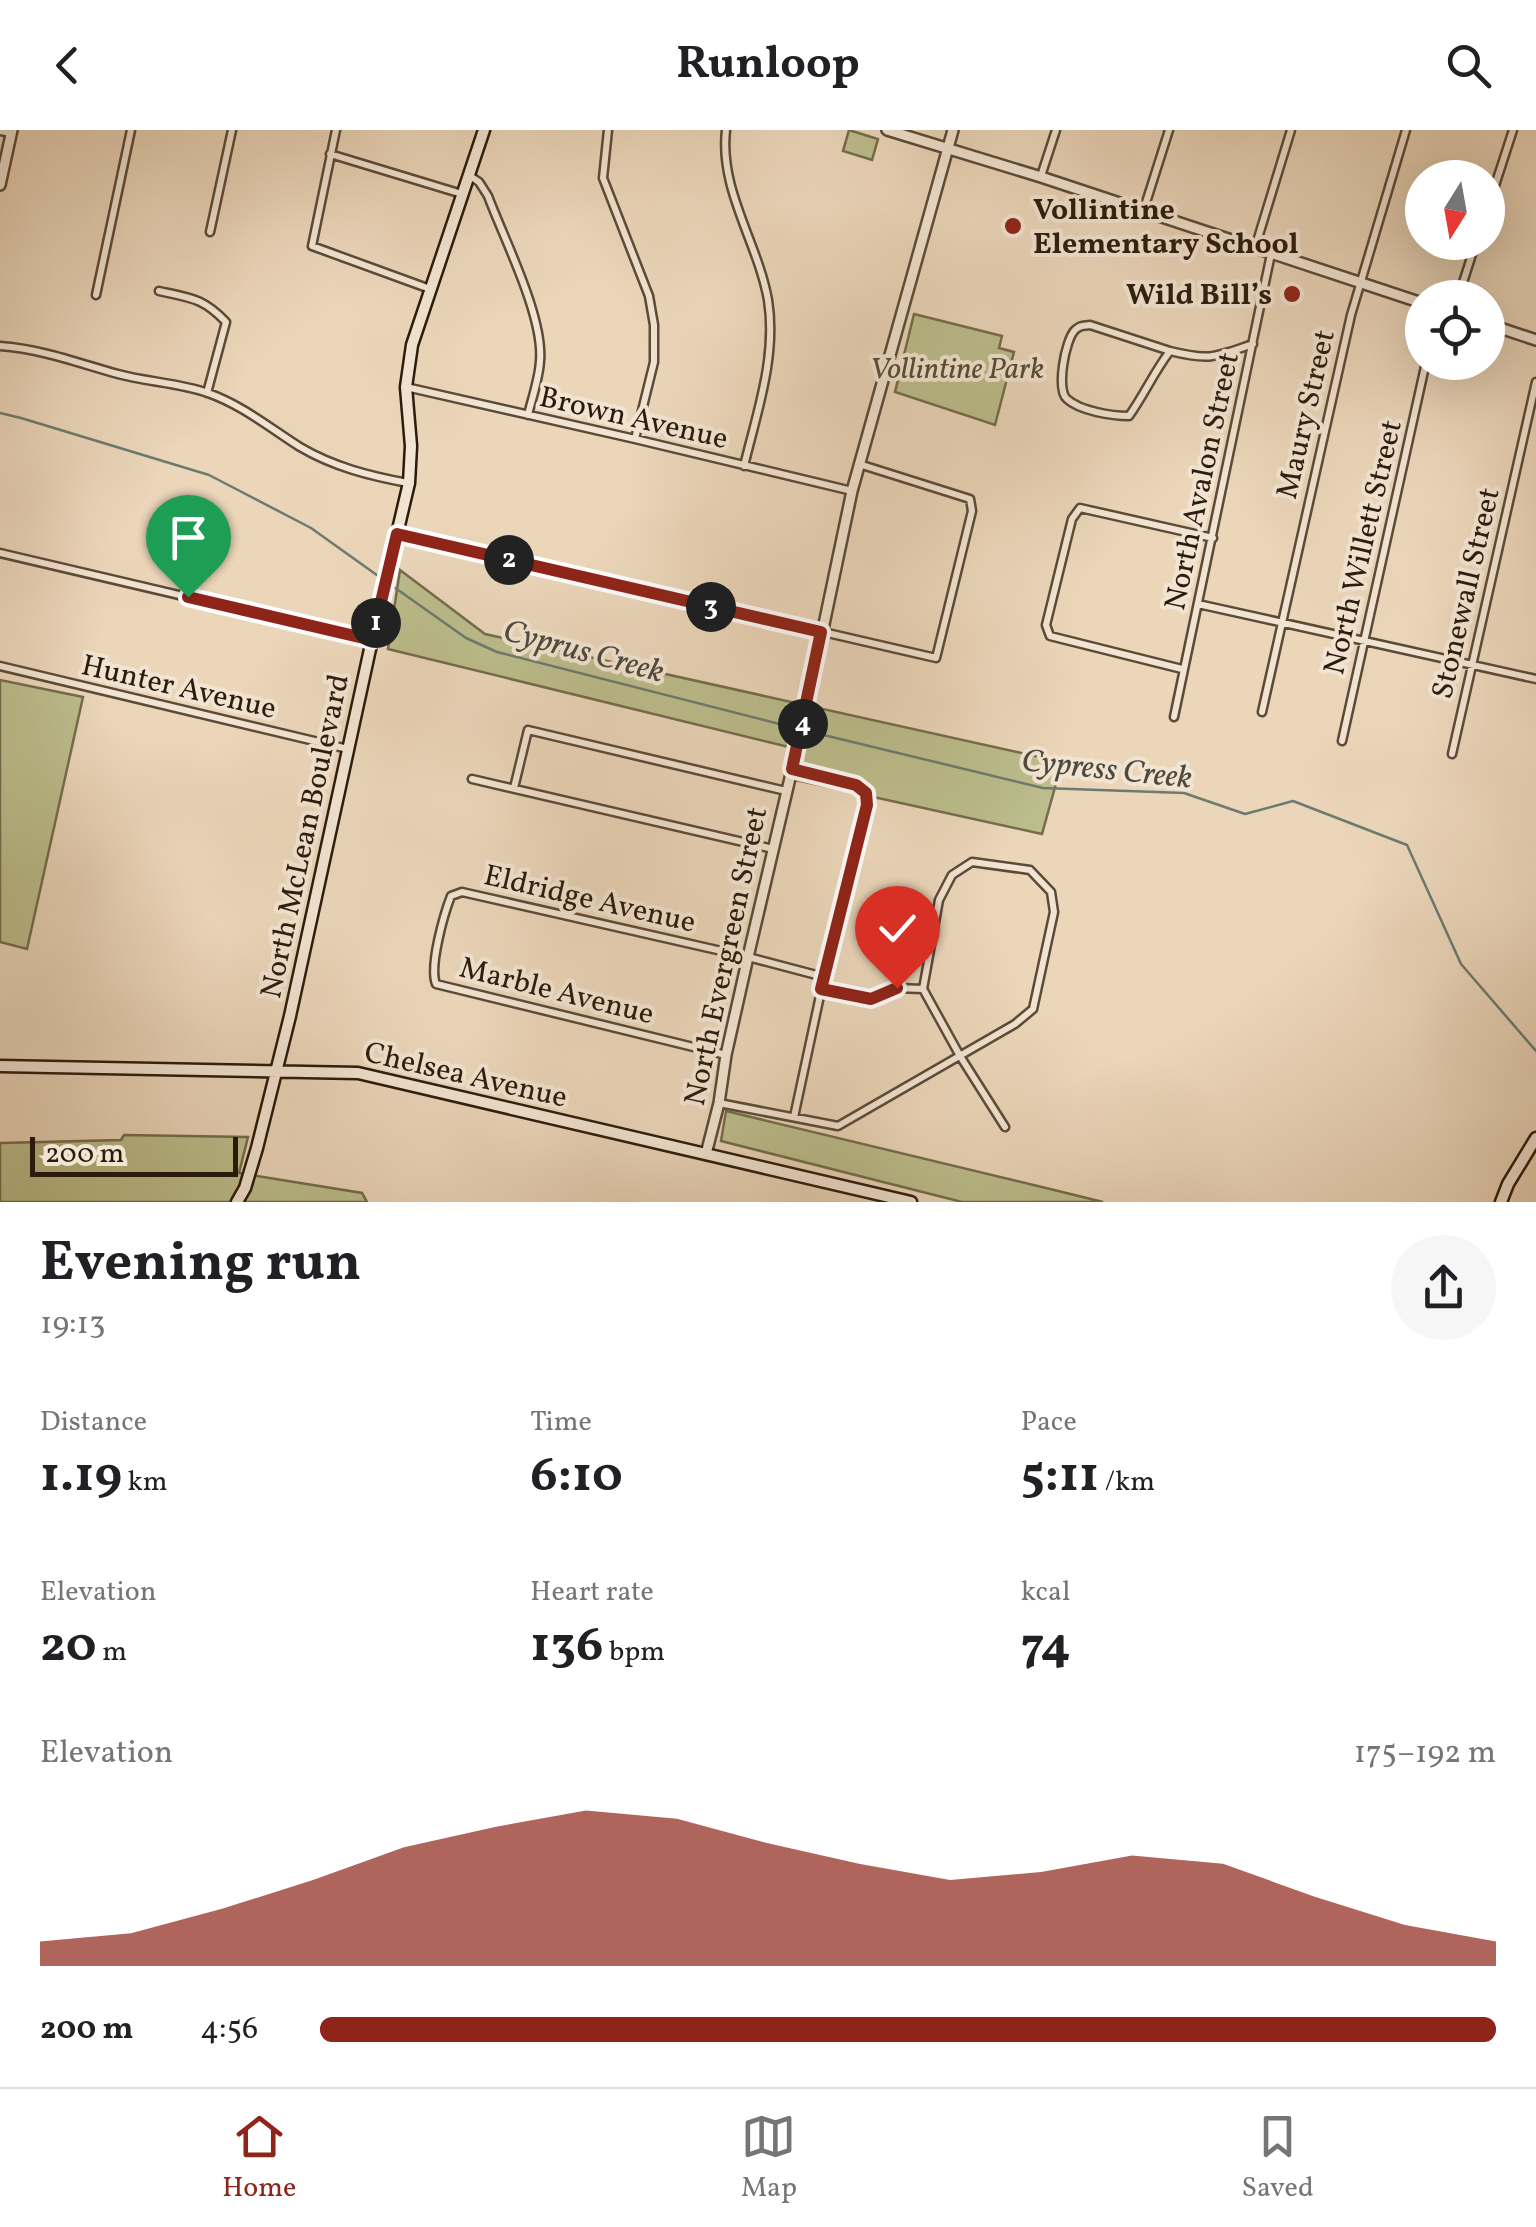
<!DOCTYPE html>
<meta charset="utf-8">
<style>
:root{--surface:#fff;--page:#f6f6f6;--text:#202124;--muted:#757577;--line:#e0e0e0;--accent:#8f2418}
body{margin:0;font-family:Vollkorn,serif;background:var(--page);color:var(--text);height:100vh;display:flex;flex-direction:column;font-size:38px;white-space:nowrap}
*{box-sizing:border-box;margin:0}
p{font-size:32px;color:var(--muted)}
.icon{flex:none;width:55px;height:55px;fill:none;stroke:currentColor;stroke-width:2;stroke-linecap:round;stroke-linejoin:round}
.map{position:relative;height:1072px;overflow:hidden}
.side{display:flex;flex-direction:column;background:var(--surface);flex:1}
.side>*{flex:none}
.needle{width:65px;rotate:191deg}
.buttons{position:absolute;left:1405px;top:30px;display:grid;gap:20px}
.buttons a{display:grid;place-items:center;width:100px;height:100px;border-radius:50%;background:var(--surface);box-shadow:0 10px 40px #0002;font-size:50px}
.scale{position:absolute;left:30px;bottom:25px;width:208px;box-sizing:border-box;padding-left:10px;border:5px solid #2c1b0b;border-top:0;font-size:28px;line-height:35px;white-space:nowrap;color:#2c1b0b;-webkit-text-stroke:8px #f2e4d2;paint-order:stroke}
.pin{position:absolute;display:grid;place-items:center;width:85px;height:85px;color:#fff;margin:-102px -42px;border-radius:50% 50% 50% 0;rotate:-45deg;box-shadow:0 0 10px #0007}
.pin .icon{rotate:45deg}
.km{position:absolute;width:50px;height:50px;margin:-25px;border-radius:50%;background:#222;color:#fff;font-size:28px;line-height:50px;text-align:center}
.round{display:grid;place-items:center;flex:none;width:105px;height:105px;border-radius:52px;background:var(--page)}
.headline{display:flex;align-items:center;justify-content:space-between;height:170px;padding:0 40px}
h1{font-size:55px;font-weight:700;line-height:75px}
.figures{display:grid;grid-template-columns:repeat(3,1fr);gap:15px;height:170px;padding:10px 40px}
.figures div{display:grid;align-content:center}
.figures b{font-size:50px;font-weight:700}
.figures small{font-size:28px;font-weight:400}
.figures p{font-size:28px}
.chart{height:280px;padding:20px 40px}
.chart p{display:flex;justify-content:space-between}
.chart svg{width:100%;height:180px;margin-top:10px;fill:var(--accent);opacity:.7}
ul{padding:0 40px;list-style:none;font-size:32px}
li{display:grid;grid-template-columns:160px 120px 1fr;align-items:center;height:75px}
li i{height:25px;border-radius:12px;background:var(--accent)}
header{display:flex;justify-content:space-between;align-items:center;height:130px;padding:0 40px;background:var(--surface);font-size:45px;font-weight:700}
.dock{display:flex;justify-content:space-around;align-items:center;height:140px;border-top:2px solid var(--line);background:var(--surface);font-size:28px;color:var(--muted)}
.dock a{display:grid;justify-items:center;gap:5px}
.dock .active{color:var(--accent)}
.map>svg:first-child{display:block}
.green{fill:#bcbd8c;stroke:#746c4c;stroke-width:2.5}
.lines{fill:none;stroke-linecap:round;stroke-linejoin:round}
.stream{stroke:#6d7a6f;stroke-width:2.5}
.minor-casing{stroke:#5c4a37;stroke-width:11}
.tertiary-casing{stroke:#5c4a37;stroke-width:14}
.secondary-casing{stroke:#2c1b0b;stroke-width:15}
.minor{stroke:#f2e4d2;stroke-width:6}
.tertiary{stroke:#f2e4d2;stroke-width:9}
.secondary{stroke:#f2e4d2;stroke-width:10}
.route-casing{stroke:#fff;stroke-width:20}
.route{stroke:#8f2418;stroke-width:12}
.poi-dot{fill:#8f2418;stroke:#f2e4d2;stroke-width:4}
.labels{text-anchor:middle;stroke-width:8;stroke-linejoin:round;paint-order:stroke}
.poi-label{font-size:30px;font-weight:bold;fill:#2c1b0b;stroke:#f2e4d2;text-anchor:start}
.park-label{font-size:30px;font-style:italic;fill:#574c32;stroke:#f2e4d2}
.street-label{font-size:30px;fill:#2c1b0b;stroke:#f2e4d2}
.water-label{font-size:32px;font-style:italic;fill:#4c4a3d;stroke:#f2e4d2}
</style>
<header><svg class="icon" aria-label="back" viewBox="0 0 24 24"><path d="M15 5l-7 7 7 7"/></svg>Runloop<svg class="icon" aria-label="search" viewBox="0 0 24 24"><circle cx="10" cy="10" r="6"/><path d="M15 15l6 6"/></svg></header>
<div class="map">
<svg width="1536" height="1072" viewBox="0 0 1536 1072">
<rect width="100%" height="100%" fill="#ebd6ba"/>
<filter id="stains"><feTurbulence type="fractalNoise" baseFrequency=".002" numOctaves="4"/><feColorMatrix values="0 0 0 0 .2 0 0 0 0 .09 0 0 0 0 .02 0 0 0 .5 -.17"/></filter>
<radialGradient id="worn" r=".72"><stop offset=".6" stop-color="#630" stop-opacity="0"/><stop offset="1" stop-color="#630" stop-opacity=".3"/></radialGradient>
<path class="green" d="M 849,0 L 878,9 L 872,30 L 843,21 Z
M 914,184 L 1002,206 L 999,218 L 1014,222 L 995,295 L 895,262 Z
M 400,440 L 485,504 L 1062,632 L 1042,704 L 796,650 L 801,620 L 388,519 Z
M 0,550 L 83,567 L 27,819 L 0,812 Z
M 726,981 L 1050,1059 L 1103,1072 L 962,1072 L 721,1011 Z
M 124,1005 L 248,1007 L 239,1043 L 362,1063 L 367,1072 L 0,1072 L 0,1013 L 121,1010 Z"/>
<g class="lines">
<path class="stream" d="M 0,283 L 21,288 L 209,345 L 311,398 L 381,448
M 391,455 L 466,508 L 497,522 L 799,599
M 807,601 L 1043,658 L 1184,663 L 1245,684 L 1293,671 L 1407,715 L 1461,834 L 1536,921"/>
<g class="minor-casing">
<path id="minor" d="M 336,0 L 312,116 L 430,159
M 608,0 L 603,48 L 649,166 L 654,195 L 654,232 L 635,309
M 726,0 C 719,60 758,113 768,170 C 777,226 757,282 744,336
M 0,1 L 11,3
M 330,24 L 462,64
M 470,46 L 479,52 L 488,66 C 504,109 544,187 540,231 C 539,249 532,268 528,285
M 1041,46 L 1056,0
M 1488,77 L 1513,0
M 1143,82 L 1169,0
M 210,102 L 232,0
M 1255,118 L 1291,0
M 159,161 C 191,168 203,168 226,192 L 207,263
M 96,165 L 131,0
M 1458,168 L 1476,112
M 1090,195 L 1170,221 C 1154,242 1144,265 1129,286 C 1112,286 1080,281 1067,269 C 1056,260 1065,210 1075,200 C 1081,195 1082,196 1090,195 Z
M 0,216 C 42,219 78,233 118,244 C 147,252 180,253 208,263 C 242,275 270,298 300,317 C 334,337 370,346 408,353
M 1170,221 C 1210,231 1215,227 1253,214
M 406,257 L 635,309 L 852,361
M 398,404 L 936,528 L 972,381 L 970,369 L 859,334
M 0,423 L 371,510
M 1198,474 L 1536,549
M 0,536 L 348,619
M 1182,539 L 1050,506 L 1046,495 L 1072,389 L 1080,378 L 1213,408
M 1262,582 L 1351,185 L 1406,0
M 1174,587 L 1271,124
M 1342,611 L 1426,232
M 1452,624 L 1536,252
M 792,639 L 856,655 L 866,663 L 867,675 L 824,847 L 794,987
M 472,649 L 773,719
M 514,658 L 528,600 L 786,661
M 821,859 L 871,869 L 897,858 L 923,859 L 960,926 L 1005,997
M 726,925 L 436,854 C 429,836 444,784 451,766 L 462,762 L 748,827 L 824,847
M 719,973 L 838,996 L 1015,894 L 1033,879 L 1054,782 L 1051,762 L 1030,740 L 972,732 L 952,745 L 939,770 L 923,859"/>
</g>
<g class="tertiary-casing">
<path id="tertiary" d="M 887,0 L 1041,47 L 1422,173
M 0,55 L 12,0
M 1488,194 L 1536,210
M 706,1024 L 719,973 L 726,925 L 748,827 L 806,580 L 852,361 L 953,0"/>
</g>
<g class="secondary-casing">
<path id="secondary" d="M 0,936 L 358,943 L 911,1072
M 237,1072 L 245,1058 L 257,1018 L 290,886 L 372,510 L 409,353 L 411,316 L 406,257 L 412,215 L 484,0
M 1501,1072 L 1508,1054 L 1536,1008"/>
</g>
<use href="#minor" class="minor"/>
<use href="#tertiary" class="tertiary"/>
<use href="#secondary" class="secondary"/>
</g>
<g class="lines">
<g class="route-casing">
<path id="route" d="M 188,467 L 372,510 L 397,404 L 821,502 L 792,639 L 856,655 L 866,663 L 867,675 L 821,859 L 871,869 L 897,858"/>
</g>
<use href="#route" class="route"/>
</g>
<g class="poi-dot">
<circle cx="1013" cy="96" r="10"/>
<circle cx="1292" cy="164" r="10"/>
</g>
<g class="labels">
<g class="poi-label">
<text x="1033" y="89">Vollintine<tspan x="1033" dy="34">Elementary School</tspan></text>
<text x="1272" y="174" text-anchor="end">Wild Bill’s</text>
</g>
<g class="park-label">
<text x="957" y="248">Vollintine Park</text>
</g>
<g class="street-label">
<text transform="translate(1305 284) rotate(-77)" y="10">Maury Street</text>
<text transform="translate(634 287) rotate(13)" y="10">Brown Avenue</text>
<text transform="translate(1201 351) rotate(-78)" y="10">North Avalon Street</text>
<text transform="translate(1362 417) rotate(-77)" y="10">North Willett Street</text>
<text transform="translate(1465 463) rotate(-77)" y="10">Stonewall Street</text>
<text transform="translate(179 556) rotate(13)" y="10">Hunter Avenue</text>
<text transform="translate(304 706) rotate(-78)" y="10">North McLean Boulevard</text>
<text transform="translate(590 768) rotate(13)" y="10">Eldridge Avenue</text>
<text transform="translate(725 826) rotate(-78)" y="10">North Evergreen Street</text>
<text transform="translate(557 860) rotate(14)" y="10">Marble Avenue</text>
<text transform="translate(466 944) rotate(13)" y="10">Chelsea Avenue</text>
</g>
<g class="water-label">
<text transform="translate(584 520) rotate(15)" y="11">Cyprus Creek</text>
<text transform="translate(1107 638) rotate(6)" y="11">Cypress Creek</text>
</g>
</g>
<rect width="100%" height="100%" filter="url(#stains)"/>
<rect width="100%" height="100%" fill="url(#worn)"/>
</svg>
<div class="buttons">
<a><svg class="needle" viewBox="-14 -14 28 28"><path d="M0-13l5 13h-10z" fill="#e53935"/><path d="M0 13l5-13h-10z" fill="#757577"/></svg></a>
<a><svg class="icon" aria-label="locate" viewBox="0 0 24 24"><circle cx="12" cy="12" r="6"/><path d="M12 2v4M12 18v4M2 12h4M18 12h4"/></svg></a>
</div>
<div class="scale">200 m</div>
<div class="pin" style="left:188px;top:467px;background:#1e9e55"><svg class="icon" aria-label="arrive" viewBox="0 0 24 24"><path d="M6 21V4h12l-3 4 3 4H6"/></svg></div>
<div class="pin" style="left:897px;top:858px;background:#d93025"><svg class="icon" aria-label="check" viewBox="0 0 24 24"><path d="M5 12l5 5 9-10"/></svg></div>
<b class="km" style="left:376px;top:493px">1</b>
<b class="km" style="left:509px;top:430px">2</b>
<b class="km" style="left:711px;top:477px">3</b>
<b class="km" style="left:803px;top:594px">4</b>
</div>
<section class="side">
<div class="headline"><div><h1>Evening run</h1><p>19:13</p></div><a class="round"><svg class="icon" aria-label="share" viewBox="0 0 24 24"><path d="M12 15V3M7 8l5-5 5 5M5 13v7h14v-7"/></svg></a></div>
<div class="figures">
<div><p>Distance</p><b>1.19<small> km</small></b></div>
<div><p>Time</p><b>6:10</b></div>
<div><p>Pace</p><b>5:11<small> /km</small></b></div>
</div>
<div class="figures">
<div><p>Elevation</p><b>20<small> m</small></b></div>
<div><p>Heart rate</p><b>136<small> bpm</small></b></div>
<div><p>kcal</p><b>74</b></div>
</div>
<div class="chart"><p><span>Elevation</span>175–192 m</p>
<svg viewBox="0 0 160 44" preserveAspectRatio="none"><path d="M0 44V38L10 36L20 30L30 23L40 15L50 10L60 6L70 8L80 14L90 19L100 23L110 21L120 17L130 19L140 27L150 34L160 38V44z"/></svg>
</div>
<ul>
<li><b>200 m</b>4:56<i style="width:100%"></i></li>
</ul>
</section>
<nav class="dock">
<a class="active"><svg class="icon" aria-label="home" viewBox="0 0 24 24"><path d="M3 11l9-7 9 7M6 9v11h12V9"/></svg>Home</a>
<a><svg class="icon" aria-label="map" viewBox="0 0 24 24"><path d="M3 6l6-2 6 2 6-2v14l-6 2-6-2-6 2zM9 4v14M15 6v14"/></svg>Map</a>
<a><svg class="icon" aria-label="saved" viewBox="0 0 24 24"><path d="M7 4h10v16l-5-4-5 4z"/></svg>Saved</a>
</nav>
